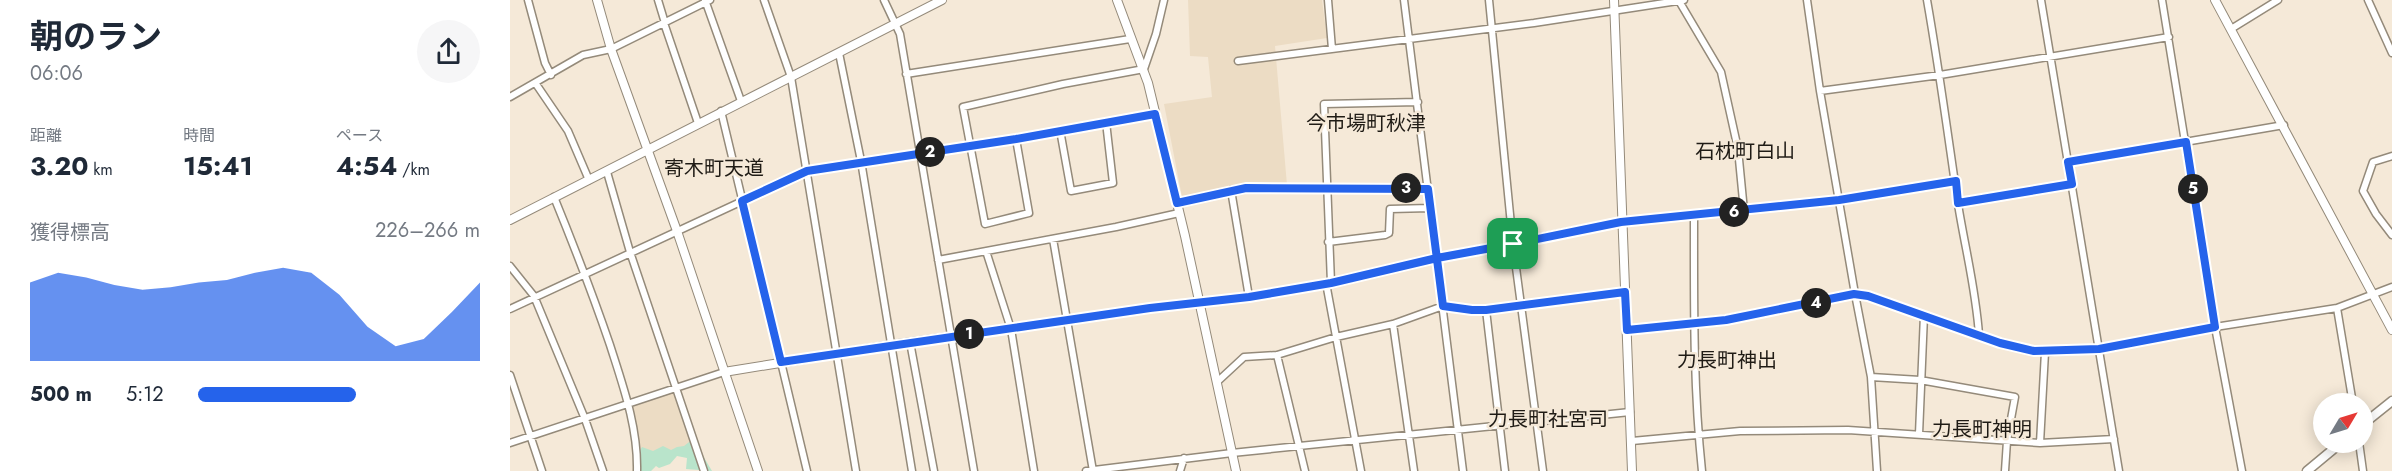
<!DOCTYPE html>
<html lang="ja">
<meta charset="utf-8">
<style>
:root{--surface:#fff;--page:#f6f6f7;--text:#1f2937;--muted:#747a83;--accent:#2563eb}
body{margin:0;font-family:Jost,"Noto Sans JP",sans-serif;background:var(--page);color:var(--text);height:100vh;display:flex;flex-direction:column;font-size:22px;white-space:nowrap}
*{box-sizing:border-box;margin:0}
p{font-size:20px;color:var(--muted)}
.icon{flex:none;width:33px;height:33px;fill:none;stroke:currentColor;stroke-width:2;stroke-linecap:round;stroke-linejoin:round}
.map{position:relative;flex:1;overflow:hidden}
.drawer{display:flex;flex-direction:column;background:var(--surface);width:510px}
.drawer>*{flex:none}
.needle{width:39px;rotate:52deg}
.tools{position:absolute;left:1803px;top:393px;display:grid;gap:12px}
.tools a{display:grid;place-items:center;width:60px;height:60px;border-radius:50%;background:var(--surface);box-shadow:0 3px 15px #0003;font-size:30px}
.pin{position:absolute;display:grid;place-items:center;width:51px;height:51px;color:#fff;margin:-26px;border-radius:12px;box-shadow:0 3px 9px #0006}
.km{position:absolute;width:30px;height:30px;margin:-15px;border-radius:50%;background:#222;color:#fff;font-size:16px;line-height:30px;text-align:center}
.round{display:grid;place-items:center;flex:none;width:63px;height:63px;border-radius:32px;background:var(--page)}
.summary{display:flex;align-items:center;justify-content:space-between;height:102px;padding:0 30px}
h1{font-size:33px;font-weight:700;line-height:45px}
.metrics{display:grid;grid-template-columns:repeat(3,1fr);gap:9px;height:102px;padding:6px 30px}
.metrics div{display:grid;align-content:center}
.metrics b{font-size:26px;font-weight:700}
.metrics small{font-size:16px;font-weight:400}
.metrics p{font-size:16px}
.chart{height:168px;padding:12px 30px}
.chart p{display:flex;justify-content:space-between}
.chart svg{width:100%;height:108px;margin-top:6px;fill:var(--accent);opacity:.7}
ul{padding:0 30px;list-style:none;font-size:20px}
li{display:grid;grid-template-columns:96px 72px 1fr;align-items:center;height:45px}
li i{height:15px;border-radius:8px;background:var(--accent)}
main{display:flex;flex:1;min-height:0}
.map>svg:first-child{display:block}
.built{fill:#ecdcc4}
.green{fill:#b9e4cb}
.lines{fill:none;stroke-linecap:round;stroke-linejoin:round}
.minor-casing{stroke:#948a7a;stroke-width:9}
.tertiary-casing{stroke:#948a7a;stroke-width:10}
.secondary-casing{stroke:#948a7a;stroke-width:11}
.minor{stroke:#fff;stroke-width:6}
.tertiary{stroke:#fff;stroke-width:8}
.secondary{stroke:#fff;stroke-width:8}
.route-casing{stroke:#fff;stroke-width:12}
.route{stroke:#2563eb;stroke-width:8}
.labels{text-anchor:middle;stroke-width:5;stroke-linejoin:round;paint-order:stroke}
.quarter-label{font-size:20px;fill:#1f1b15;stroke:#f5e9d8}
</style>
<main>
<section class="drawer">
<div class="summary"><div><h1>朝のラン</h1><p>06:06</p></div><a class="round"><svg class="icon" aria-label="share" viewBox="0 0 24 24"><path d="M12 15V3M7 8l5-5 5 5M5 13v7h14v-7"/></svg></a></div>
<div class="metrics">
<div><p>距離</p><b>3.20<small> km</small></b></div>
<div><p>時間</p><b>15:41</b></div>
<div><p>ペース</p><b>4:54<small> /km</small></b></div>
</div>
<div class="chart"><p><span>獲得標高</span>226–266 m</p>
<svg viewBox="0 0 160 44" preserveAspectRatio="none"><path d="M0 44V12L10 8L20 10L30 13L40 15L50 14L60 12L70 11L80 8L90 6L100 8L110 17L120 30L130 38L140 35L150 24L160 12V44z"/></svg>
</div>
<ul>
<li><b>500 m</b>5:12<i style="width:56%"></i></li>
</ul>
</section>
<div class="map">
<svg width="1882" height="471" viewBox="0 0 1882 471">
<rect width="100%" height="100%" fill="#f5e9d8"/>
<path class="built" d="M 678,0 L 812,0 L 817,38 L 765,46 L 777,185 L 727,185 L 672,197 L 654,104 L 702,97 L 698,57 L 680,56 Z
M 166,388 L 185,445 L 127,464 L 119,404 Z"/>
<path class="green" d="M 183,439 L 202,471 L 176,469 L 177,458 L 167,456 L 160,464 L 149,468 L 146,466 L 141,471 L 130,471 L 127,456 L 132,447 L 143,451 L 153,446 L 161,450 L 167,447 L 174,446 Z"/>
<g class="lines">
<g class="minor-casing">
<path id="minor" d="M 18,0 L 35,63 L 41,75
M 148,0 L 155,23
M 195,0 L 231,101
M 254,0 L 281,77 L 346,471
M 374,0 L 390,34 L 464,471
M 818,0 L 822,49
M 894,0 L 953,471
M 979,0 L 1003,245 L 1033,471
M 1297,0 L 1310,91 L 1345,294 L 1361,377 L 1367,471
M 1417,0 C 1429,68 1438,136 1448,204 C 1455,248 1466,290 1469,335
M 1531,0 L 1609,471
M 1652,0 L 1705,327 L 1732,471
M 1858,0 L 1882,53
M 1169,1 L 1211,72 L 1228,149 L 1234,211
M 154,23 L 188,123
M 1721,29 L 1768,0
M 329,53 L 351,161 L 402,471
M 728,61 L 1024,23 L 1174,0
M 396,74 L 620,39
M 26,84 L 58,131 L 79,180
M 1310,91 L 1430,75 L 1659,37
M 0,97 L 73,55 L 101,49 L 200,0
M 211,111 L 297,471
M 550,130 L 561,191 L 603,183 L 596,122
M 506,139 L 519,213 L 475,224 L 453,107 L 553,84 L 634,69 L 646,34 L 654,0
M 1882,156 L 1863,162 L 1853,191 L 1866,214 L 1882,235
M 1558,162 L 1774,125
M 97,172 L 120,252 L 194,471
M 721,190 L 739,297
M 44,197 C 64,246 83,295 100,345 C 113,386 128,427 127,471
M 667,203 L 736,188 L 918,189
M 1448,203 L 1562,184
M 1184,215 C 1184,301 1183,386 1192,471
M 1111,222 L 1329,200 L 1446,181
M 543,239 L 583,471
M 818,242 L 875,235 L 879,233 L 880,209 L 920,208
M 476,251 L 501,329 L 524,471
M 428,260 L 606,227 L 669,213
M 0,266 L 24,296 L 75,419 L 93,471
M 816,283 L 851,471
M 821,283 L 814,104 L 908,102
M 1827,308 L 1843,404
M 0,309 L 297,171 L 506,139 L 645,114
M 976,310 L 995,471
M 883,324 L 904,471
M 1117,330 L 1216,319 L 1345,294 L 1358,295 L 1490,343 L 1535,352 L 1589,349 L 1705,327 L 1827,308 L 1882,287
M 400,342 L 424,471
M 767,355 L 795,471
M 0,375 L 32,471
M 1361,377 L 1410,380 L 1505,397 L 1497,441 L 1495,471
M 707,382 L 734,357 L 767,355 L 826,337 L 883,324 L 933,306 L 962,310 L 976,310 L 1115,292
M 1409,434 L 1414,315
M 1122,441 L 1230,431 L 1338,430 L 1530,443 L 1604,439
M 1849,442 L 1853,471
M 0,443 L 214,372
M 1530,443 L 1535,352
M 576,471 L 722,453 L 1120,412
M 670,471 L 674,458"/>
</g>
<g class="tertiary-casing">
<path id="tertiary" d="M 87,0 L 101,49 L 167,231 L 248,471
M 607,0 L 638,83 L 675,236 L 726,471
M 1104,0 L 1122,471
M 1705,0 L 1882,330
M 0,220 L 432,0
M 214,372 L 381,345 L 641,308 L 739,297 L 821,283 L 927,258 L 1111,222"/>
</g>
<g class="secondary-casing">
<path id="secondary" d="M 1852,425 L 1882,401
M 1797,471 L 1832,442"/>
</g>
<use href="#minor" class="minor"/>
<use href="#tertiary" class="tertiary"/>
<use href="#secondary" class="secondary"/>
</g>
<g class="lines">
<g class="route-casing">
<path id="route" d="M 1003,244 L 927,258 L 821,283 L 739,297 L 640,308 L 271,362 L 232,201 L 297,171 L 506,139 L 645,114 L 667,203 L 736,188 L 918,189 C 923,228 928,267 933,306 L 962,310 L 976,310 L 1115,292 L 1117,330 L 1216,320 L 1344,294 L 1358,296 L 1490,343 L 1524,351 L 1589,349 L 1705,327 L 1676,142 L 1558,162 L 1562,184 L 1448,203 L 1446,181 L 1329,200 L 1111,222 L 1003,244"/>
</g>
<use href="#route" class="route"/>
</g>
<g class="labels">
<g class="quarter-label">
<text x="856" y="130">今市場町秋津</text>
<text x="1235" y="158">石枕町白山</text>
<text x="204" y="175">寄木町天道</text>
<text x="1217" y="367">力長町神出</text>
<text x="1038" y="426">力長町社宮司</text>
<text x="1472" y="436">力長町神明</text>
</g>
</g>
</svg>
<div class="tools">
<a><svg class="needle" viewBox="-14 -14 28 28"><path d="M0-13l5 13h-10z" fill="#e53935"/><path d="M0 13l5-13h-10z" fill="#747a83"/></svg></a>
</div>
<div class="pin" style="left:1003px;top:244px;background:#1e9e55"><svg class="icon" aria-label="arrive" viewBox="0 0 24 24"><path d="M6 21V4h12l-3 4 3 4H6"/></svg></div>
<b class="km" style="left:459px;top:334px">1</b>
<b class="km" style="left:420px;top:152px">2</b>
<b class="km" style="left:896px;top:188px">3</b>
<b class="km" style="left:1306px;top:303px">4</b>
<b class="km" style="left:1683px;top:189px">5</b>
<b class="km" style="left:1224px;top:212px">6</b>
</div>
</main>
